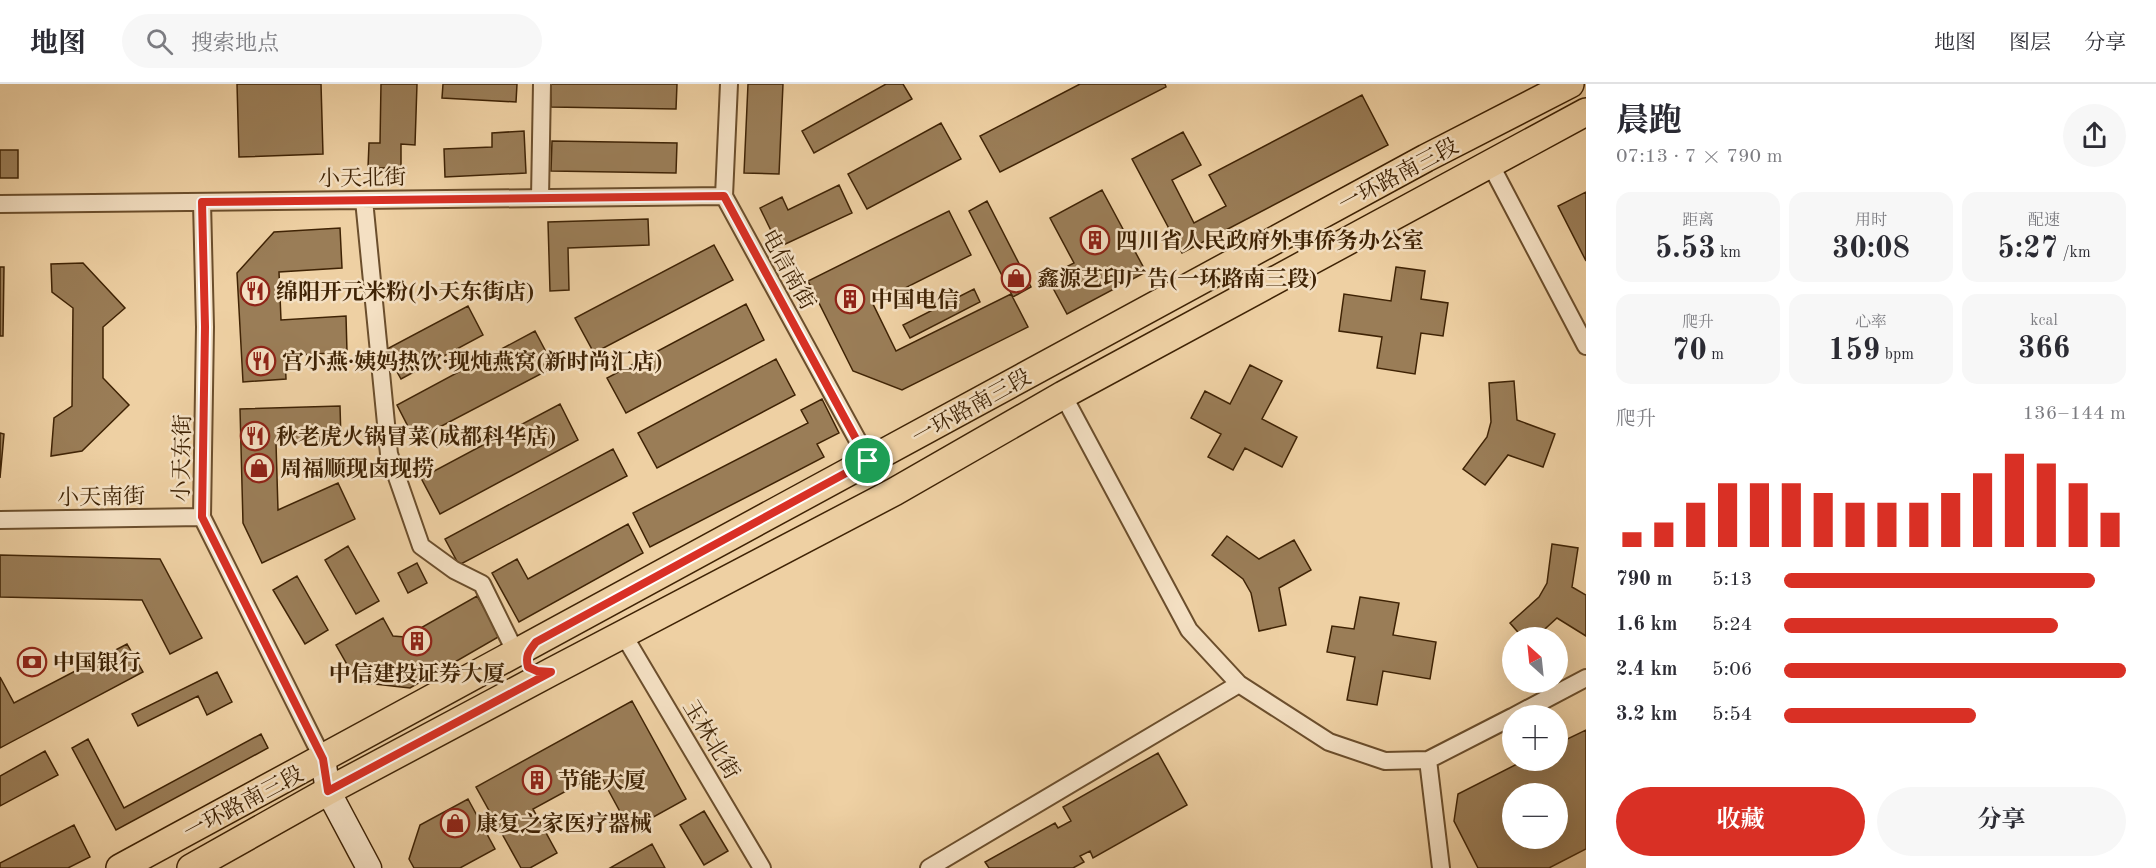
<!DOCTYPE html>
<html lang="zh">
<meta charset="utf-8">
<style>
:root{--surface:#fff;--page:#f7f7f7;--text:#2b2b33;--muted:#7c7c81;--line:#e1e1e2;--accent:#d93025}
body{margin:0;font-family:"Old Standard TT","Noto Serif SC",serif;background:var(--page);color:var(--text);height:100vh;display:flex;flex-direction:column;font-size:22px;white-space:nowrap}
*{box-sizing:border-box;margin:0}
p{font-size:20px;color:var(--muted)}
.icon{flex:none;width:33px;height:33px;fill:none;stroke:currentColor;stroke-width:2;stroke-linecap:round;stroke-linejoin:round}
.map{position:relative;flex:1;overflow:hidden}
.drawer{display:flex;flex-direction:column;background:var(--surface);width:570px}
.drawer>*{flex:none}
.needle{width:39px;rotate:333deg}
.buttons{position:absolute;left:1502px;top:543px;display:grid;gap:12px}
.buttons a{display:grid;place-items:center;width:66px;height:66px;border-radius:50%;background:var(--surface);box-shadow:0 6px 24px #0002;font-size:30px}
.pin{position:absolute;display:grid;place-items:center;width:51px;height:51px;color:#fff;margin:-26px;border:3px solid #fff;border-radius:50%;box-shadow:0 2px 6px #0007}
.round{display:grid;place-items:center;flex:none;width:63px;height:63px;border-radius:32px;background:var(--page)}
.headline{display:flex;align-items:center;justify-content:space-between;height:102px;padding:0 30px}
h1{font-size:33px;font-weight:700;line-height:45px}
.figures{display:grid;grid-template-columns:repeat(3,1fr);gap:9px;height:102px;padding:6px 30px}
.figures div{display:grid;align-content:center;border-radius:15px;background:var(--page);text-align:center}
.figures b{font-size:30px;font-weight:700}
.figures small{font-size:16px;font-weight:400}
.figures p{font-size:16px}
.chart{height:168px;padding:12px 30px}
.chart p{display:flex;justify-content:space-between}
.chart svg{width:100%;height:108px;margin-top:6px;stroke:var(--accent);stroke-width:6}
.button{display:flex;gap:12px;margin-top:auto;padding:12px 30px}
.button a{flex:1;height:69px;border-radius:36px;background:var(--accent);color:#fff;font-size:24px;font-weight:700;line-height:69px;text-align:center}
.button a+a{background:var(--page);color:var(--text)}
ul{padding:0 30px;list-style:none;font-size:20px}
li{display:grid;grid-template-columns:96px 72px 1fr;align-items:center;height:45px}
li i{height:15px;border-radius:8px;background:var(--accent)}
header{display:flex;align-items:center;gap:36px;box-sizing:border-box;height:84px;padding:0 30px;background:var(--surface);border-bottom:2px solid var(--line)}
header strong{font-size:28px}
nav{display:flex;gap:33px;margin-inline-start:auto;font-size:21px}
.search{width:420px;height:54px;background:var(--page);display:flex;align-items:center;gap:15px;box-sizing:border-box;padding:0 21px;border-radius:33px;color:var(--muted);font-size:22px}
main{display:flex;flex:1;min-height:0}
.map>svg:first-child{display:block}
.building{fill:#9a7d57;stroke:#3f2305;stroke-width:1.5;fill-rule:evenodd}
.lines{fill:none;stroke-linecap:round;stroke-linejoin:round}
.street-casing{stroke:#6b4e2c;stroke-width:20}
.secondary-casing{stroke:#3f2305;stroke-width:27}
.primary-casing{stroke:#3f2305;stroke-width:30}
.street{stroke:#f4e0c3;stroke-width:16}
.secondary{stroke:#f4e0c3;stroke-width:24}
.primary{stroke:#eed0a3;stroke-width:27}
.route-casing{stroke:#fff;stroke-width:12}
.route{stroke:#d93025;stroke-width:8}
.labels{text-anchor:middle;stroke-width:5;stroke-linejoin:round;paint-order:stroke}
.street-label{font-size:22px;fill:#3f2305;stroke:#f4e0c3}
.poi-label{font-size:22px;font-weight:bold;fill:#3f2305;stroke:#f4e0c3;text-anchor:start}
</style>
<header>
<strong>地图</strong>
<div class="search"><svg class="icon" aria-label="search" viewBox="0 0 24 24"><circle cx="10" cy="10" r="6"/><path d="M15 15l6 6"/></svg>搜索地点</div>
<nav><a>地图</a><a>图层</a><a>分享</a></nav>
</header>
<main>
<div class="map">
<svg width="1586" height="784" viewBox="0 0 1586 784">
<rect width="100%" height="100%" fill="#eed0a3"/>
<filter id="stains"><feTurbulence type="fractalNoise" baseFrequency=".00333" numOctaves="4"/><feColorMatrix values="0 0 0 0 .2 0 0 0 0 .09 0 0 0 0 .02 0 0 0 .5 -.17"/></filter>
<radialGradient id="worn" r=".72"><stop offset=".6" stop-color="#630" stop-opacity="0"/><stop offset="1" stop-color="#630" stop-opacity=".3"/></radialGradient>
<path class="building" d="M 237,0 L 321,0 L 323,70 L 239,73 Z
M 381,0 L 417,0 L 415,61 L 401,60 L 401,84 L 368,84 L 369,59 L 380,59 Z
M 443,0 L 517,0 L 516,18 L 442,14 Z
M 551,0 L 677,0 L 676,25 L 551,23 Z
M 748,0 L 783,0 L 779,90 L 744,89 Z
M 886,0 L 903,0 L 912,15 L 814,69 L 802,47 Z
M 1080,0 L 1165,0 L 1166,3 L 1000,88 L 980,52 Z
M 1362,11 L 1388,61 L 1182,169 L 1132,75 L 1183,48 L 1201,81 L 1172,96 L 1194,139 L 1226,122 L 1209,91 Z
M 941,39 L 961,75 L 867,125 L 848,90 Z
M 524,47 L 526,89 L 445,93 L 444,65 L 492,63 L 492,49 Z
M 552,57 L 677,59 L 676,89 L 551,87 Z
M 0,66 L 18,66 L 18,94 L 0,94 Z
M 839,101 L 852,129 L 779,163 L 760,124 L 782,113 L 788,126 Z
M 1102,106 L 1146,188 L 1067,230 L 1047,193 L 1074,179 L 1050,134 Z
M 1586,108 L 1586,177 L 1558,122 Z
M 987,117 L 1031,203 L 1013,213 L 969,127 Z
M 949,127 L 971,171 L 873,220 L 896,267 L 1011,210 L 1028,243 L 902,306 L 853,287 L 808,197 Z
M 648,135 L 649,161 L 568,164 L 569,206 L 550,207 L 548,138 Z
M 340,144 L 342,184 L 279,188 L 281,236 L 346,232 L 347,268 L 285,272 L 286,295 L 243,298 L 237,189 L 274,148 Z
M 714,161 L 733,196 L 594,269 L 575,234 Z
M 83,179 L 125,224 L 103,243 L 103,294 L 129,321 L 82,367 L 51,372 L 54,334 L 72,322 L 73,224 L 52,208 L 51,180 Z
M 0,183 L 4,183 L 3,252 L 0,252 Z
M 1396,183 L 1425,187 L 1421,215 L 1448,219 L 1443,252 L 1421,249 L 1415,290 L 1377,284 L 1382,253 L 1339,247 L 1344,210 L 1391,217 Z
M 974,205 L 980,218 L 910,254 L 903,241 Z
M 746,220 L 764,256 L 626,329 L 607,294 Z
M 468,222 L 483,251 L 401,295 L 385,266 Z
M 535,247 L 554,283 L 415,356 L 397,321 Z
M 776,275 L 795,311 L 657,384 L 638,349 Z
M 1250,281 L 1282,297 L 1262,335 L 1297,353 L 1282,383 L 1245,364 L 1233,386 L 1208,373 L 1221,350 L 1191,334 L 1205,307 L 1230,320 Z
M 1514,297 L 1517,336 L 1555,350 L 1543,383 L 1508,371 L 1485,401 L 1463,385 L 1487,353 L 1491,338 L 1489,299 Z
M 822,315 L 839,349 L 817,360 L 824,373 L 650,463 L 633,429 L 808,339 L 801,326 Z
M 560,320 L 578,356 L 440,430 L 421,394 Z
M 340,322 L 341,356 L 276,359 L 278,426 L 338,399 L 355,435 L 262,479 L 243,439 L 240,325 Z
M 0,349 L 4,350 L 0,394 Z
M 613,365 L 627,392 L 459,481 L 445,455 Z
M 628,440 L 643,469 L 519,538 L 492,489 L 517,475 L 528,495 Z
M 1227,452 L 1259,475 L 1294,456 L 1311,486 L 1279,504 L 1286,541 L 1259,547 L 1251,509 L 1243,495 L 1212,471 Z
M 1552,460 L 1578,464 L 1572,503 L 1586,511 L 1586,552 L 1557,534 L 1535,554 L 1523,554 L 1510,539 L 1539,513 L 1547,499 Z
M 348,462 L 379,517 L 356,530 L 325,476 Z
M 0,471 L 160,475 L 202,554 L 170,570 L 142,516 L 0,513 Z
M 417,479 L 427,499 L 408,509 L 398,489 Z
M 297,492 L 328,546 L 305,560 L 273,506 Z
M 477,512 L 500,552 L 410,604 L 357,598 L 336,561 L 383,534 L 393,552 L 405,553 Z
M 1360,513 L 1399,519 L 1393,551 L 1436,558 L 1430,595 L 1383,587 L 1377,621 L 1347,616 L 1355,573 L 1327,568 L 1332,542 L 1354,545 Z
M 127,560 L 143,588 L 0,664 L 0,593 L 14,619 Z
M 217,588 L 232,618 L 207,631 L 198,612 L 138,642 L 132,630 Z
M 632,617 L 686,715 L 630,746 L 599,689 L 533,725 L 557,769 L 530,784 L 521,784 L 476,703 Z
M 1586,646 L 1586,765 L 1549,784 L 1478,784 L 1454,737 L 1458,710 L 1525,676 L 1557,676 L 1557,660 ZM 1512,710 L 1557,710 L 1557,754 L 1512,754 Z
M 261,650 L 268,664 L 116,746 L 72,664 L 88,655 L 124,724 Z
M 45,667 L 58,691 L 0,722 L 0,692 Z
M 1158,669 L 1187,721 L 1093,774 L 1090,767 L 1080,772 L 1084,778 L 1073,784 L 989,784 L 985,778 L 1055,739 L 1058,744 L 1071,737 L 1063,723 Z
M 468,715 L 495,765 L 460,784 L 414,784 L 409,775 L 420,741 Z
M 704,727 L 728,767 L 704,781 L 680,741 Z
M 74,741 L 90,773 L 68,784 L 0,784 L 0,779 Z
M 652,760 L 665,784 L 610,784 Z"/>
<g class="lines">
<g class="street-casing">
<path id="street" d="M 729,0 L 724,112 L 869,377
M 1496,91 L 1586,262
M 540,114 L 542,0
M 364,116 L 389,370 L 421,462 L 454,486 L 482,500 L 516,569
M 202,118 L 205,243 L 202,433 L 323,675
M 0,120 L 724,112
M 1063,311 L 1189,546 L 1239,600 L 1329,658 L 1385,677 L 1428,676 L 1512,633
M 0,436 L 202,433
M 623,550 L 762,784
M 1514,632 L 1586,594
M 1428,676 L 1441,784
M 929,784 L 1239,600"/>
</g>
<g class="secondary-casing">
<path id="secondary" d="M 323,675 L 328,707 L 369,784"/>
</g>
<g class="primary-casing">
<path id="primary" d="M 120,784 L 1426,74 L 1570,0
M 191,784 L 328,707 L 551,588 L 894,408 L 1063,311 L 1586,28"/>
</g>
<use href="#street" class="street"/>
<use href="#secondary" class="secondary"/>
<use href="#primary" class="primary"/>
</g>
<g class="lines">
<g class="route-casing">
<path id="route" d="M 724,112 L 868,377 L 536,558 C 529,567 525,571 528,583 L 537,587 L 551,588 L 328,707 L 323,675 L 202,433 L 205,243 L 202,118 Z"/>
</g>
<use href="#route" class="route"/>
</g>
<defs>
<g id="building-ring" transform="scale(1.5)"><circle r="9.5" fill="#f4e0c3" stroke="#8f2418" stroke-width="1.5"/><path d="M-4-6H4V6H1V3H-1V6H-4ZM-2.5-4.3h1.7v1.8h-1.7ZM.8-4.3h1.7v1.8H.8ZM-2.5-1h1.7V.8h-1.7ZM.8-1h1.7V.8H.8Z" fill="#8f2418"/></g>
<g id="shop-ring" transform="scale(1.5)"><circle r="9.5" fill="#f4e0c3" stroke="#8f2418" stroke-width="1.5"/><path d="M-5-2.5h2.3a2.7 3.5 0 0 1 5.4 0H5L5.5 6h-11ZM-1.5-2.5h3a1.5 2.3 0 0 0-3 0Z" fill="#8f2418"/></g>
<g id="restaurant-ring" transform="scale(1.5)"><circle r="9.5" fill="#f4e0c3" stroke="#8f2418" stroke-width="1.5"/><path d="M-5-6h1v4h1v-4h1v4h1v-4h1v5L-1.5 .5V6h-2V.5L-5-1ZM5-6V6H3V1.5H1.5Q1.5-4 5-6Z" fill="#8f2418"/></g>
<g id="bank-ring" transform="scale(1.5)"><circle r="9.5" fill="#f4e0c3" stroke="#8f2418" stroke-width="1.5"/><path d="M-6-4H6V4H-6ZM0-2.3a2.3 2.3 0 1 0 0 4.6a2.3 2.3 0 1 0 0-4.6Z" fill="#8f2418"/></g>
</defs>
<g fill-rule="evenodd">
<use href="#building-ring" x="1095" y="156"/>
<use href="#shop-ring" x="1016" y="194"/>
<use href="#restaurant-ring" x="255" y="207"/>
<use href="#building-ring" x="850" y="215"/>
<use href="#restaurant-ring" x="261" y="277"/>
<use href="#restaurant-ring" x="255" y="352"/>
<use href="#shop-ring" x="259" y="384"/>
<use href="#building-ring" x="417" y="557"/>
<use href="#bank-ring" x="32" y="578"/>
<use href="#building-ring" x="537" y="696"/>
<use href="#shop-ring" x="455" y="739"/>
</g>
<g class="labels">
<g class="street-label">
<text transform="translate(1398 90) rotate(-28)" y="8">一环路南三段</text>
<text transform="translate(362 93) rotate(-1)" y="8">小天北街</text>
<text transform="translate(789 185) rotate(61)" y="8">电信南街</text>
<text transform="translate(971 322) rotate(-29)" y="8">一环路南三段</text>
<text transform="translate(181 374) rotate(-89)" y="8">小天东街</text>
<text transform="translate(101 412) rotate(-1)" y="8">小天南街</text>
<text transform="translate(712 655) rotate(59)" y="8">玉林北街</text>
<text transform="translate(243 718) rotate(-28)" y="8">一环路南三段</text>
</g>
<g class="poi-label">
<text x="1116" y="164">四川省人民政府外事侨务办公室</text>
<text x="1037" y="202">鑫源艺印广告(一环路南三段)</text>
<text x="276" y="215">绵阳开元米粉(小天东街店)</text>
<text x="871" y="223">中国电信</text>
<text x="282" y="285">宫小燕·姨妈热饮·现炖燕窝(新时尚汇店)</text>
<text x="276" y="360">秋老虎火锅冒菜(成都科华店)</text>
<text x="280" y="392">周福顺现卤现捞</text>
<text x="53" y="586">中国银行</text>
<text x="417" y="597" text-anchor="middle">中信建投证券大厦</text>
<text x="558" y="704">节能大厦</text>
<text x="476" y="747">康复之家医疗器械</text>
</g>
</g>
<rect width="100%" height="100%" filter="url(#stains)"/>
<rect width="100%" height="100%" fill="url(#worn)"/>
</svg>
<div class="buttons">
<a><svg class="needle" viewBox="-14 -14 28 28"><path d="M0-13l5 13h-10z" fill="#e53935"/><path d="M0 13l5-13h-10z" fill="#7c7c81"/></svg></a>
<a>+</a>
<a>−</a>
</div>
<div class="pin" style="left:868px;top:377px;background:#1e9e55"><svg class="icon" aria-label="arrive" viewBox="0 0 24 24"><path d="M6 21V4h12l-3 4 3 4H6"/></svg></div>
</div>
<section class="drawer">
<div class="headline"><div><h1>晨跑</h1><p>07:13 · 7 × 790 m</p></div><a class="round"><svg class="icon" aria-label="share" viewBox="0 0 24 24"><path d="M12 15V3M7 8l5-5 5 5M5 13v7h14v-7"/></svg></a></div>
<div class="figures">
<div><p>距离</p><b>5.53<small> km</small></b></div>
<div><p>用时</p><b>30:08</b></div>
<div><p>配速</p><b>5:27<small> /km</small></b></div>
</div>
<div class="figures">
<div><p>爬升</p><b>70<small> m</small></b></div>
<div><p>心率</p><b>159<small> bpm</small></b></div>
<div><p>kcal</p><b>366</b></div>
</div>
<div class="chart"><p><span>爬升</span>136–144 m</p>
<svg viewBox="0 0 160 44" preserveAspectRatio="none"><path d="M5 44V38M15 44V34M25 44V26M35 44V18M45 44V18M55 44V18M65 44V22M75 44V26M85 44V26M95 44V26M105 44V22M115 44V14M125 44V6M135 44V10M145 44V18M155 44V30"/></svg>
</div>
<ul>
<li><b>790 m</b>5:13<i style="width:91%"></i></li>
<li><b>1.6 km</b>5:24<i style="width:80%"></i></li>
<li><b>2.4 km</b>5:06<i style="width:100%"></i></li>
<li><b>3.2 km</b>5:54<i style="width:56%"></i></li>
</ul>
<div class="button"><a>收藏</a><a>分享</a></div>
</section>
</main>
